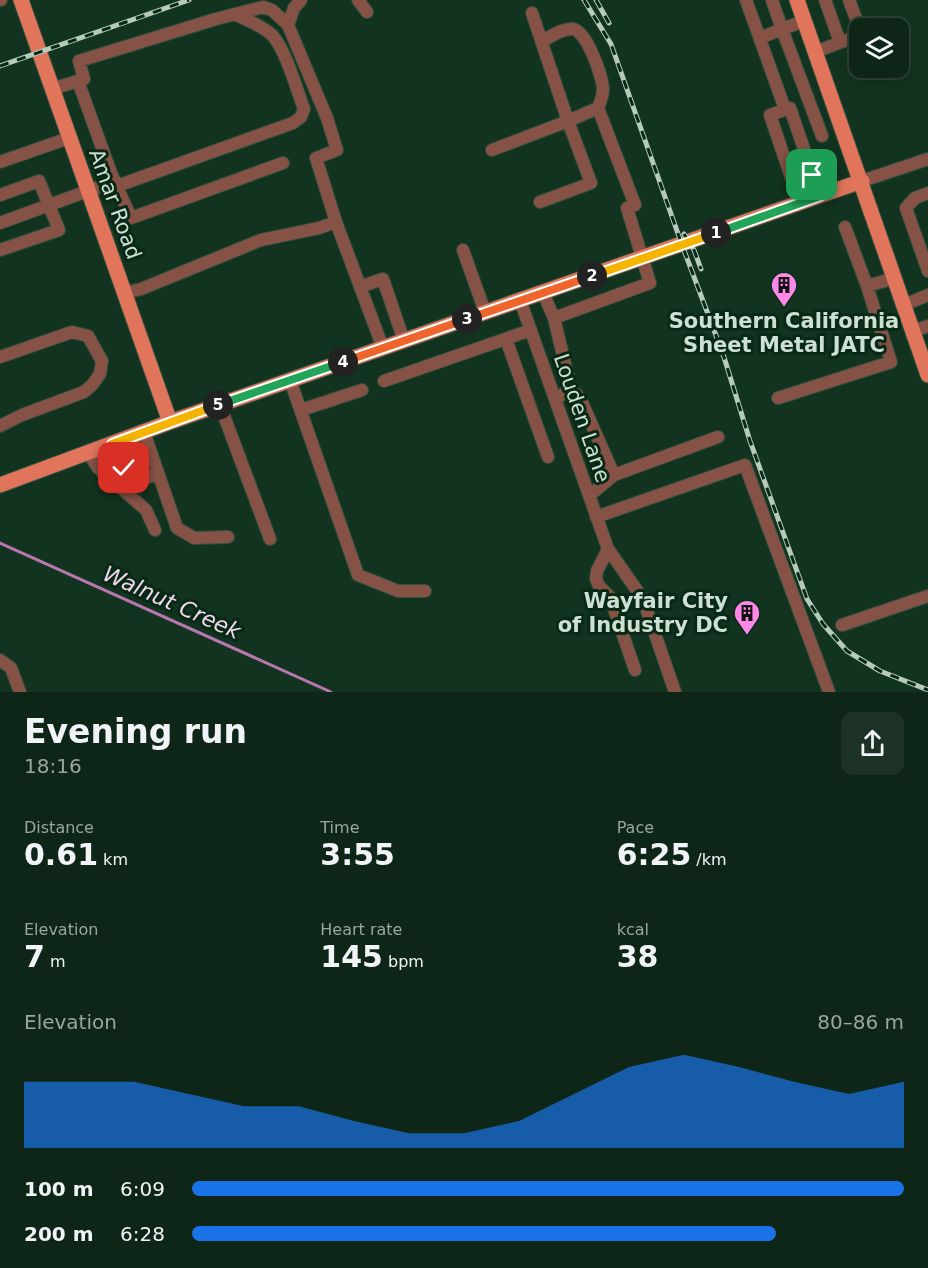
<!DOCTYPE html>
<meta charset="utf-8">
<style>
:root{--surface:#0e2617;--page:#1c3224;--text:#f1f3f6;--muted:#9ba5a1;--line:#2e4336;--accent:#1a73e8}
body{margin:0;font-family:"DejaVu Sans",sans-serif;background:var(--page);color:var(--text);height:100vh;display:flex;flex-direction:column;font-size:22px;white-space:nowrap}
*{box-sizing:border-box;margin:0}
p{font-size:20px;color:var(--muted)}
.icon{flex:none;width:33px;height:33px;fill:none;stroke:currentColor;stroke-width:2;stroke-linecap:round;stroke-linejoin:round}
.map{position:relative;height:692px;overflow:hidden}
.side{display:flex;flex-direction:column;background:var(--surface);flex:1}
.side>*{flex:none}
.tools{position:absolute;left:849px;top:18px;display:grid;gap:12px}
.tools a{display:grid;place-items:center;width:60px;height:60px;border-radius:12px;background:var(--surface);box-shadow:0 3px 15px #0003,0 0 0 2px var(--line);font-size:30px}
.pin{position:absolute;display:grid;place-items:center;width:51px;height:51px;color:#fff;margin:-26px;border-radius:12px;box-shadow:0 3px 9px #0006}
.km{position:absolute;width:30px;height:30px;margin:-15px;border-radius:50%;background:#222;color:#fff;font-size:16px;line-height:30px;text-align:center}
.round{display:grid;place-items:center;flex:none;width:63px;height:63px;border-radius:12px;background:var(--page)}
.headline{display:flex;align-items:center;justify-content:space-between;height:102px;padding:0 24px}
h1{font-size:33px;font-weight:700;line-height:45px}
.metrics{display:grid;grid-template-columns:repeat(3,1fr);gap:9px;height:102px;padding:6px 24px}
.metrics div{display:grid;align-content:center}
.metrics b{font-size:30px;font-weight:700}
.metrics small{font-size:16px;font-weight:400}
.metrics p{font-size:16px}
.chart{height:168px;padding:12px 24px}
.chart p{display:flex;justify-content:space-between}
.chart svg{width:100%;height:108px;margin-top:6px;fill:var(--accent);opacity:.7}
ul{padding:0 24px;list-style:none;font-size:20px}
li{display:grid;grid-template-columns:96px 72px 1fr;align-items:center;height:45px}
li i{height:15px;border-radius:8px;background:var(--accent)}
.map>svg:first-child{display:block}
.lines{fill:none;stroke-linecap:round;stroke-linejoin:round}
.stream{stroke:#b878af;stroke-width:3}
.minor-casing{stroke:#304f3c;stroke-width:14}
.major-casing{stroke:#304f3c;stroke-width:17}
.minor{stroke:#875246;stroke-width:12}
.major{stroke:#e1755c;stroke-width:15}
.rail-casing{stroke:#b7cbbd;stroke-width:5}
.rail{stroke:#072915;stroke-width:3;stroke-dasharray:9;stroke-linecap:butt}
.split-1-casing{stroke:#fff;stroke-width:12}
.split-2-casing{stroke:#fff;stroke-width:12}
.split-3-casing{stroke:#fff;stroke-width:12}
.split-4-casing{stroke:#fff;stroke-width:12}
.split-5-casing{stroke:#fff;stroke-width:12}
.split-6-casing{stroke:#fff;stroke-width:12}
.split-1{stroke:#22a559;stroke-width:8}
.split-2{stroke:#f5b400;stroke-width:8}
.split-3{stroke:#f0652b;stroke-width:8}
.split-4{stroke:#f0652b;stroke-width:8}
.split-5{stroke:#22a559;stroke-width:8}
.split-6{stroke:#f5b400;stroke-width:8}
.labels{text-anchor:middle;stroke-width:6;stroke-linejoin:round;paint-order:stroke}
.street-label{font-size:21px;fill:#cee0d3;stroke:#072915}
.poi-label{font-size:21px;font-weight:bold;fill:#cee0d3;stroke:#072915}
.water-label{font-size:22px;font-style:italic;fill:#f2d7eb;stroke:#072915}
</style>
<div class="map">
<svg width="928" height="692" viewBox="0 0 928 692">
<rect width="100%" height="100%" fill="#12331f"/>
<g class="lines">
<path class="stream" d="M 0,543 L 331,692"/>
<g class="minor-casing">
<path id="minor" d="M 0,0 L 1,0
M 358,0 L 367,12
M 746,0 L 785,109
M 825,0 L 840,42
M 849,0 L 860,29
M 804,21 L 782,29 L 822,136
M 288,25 L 294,8 L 301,0
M 760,38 L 782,29 L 772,0
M 543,41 C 551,36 563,28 573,29 C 587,31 603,78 603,90 C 603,96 600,103 598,108
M 815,52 L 860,35
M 78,81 L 84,79 L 79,61 L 216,19 L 263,7 L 272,10 L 288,25 L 327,118 L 337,150 L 316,158 L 336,222
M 52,89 L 78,81 L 111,173 L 131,218 L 283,163
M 492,150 L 568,121 L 532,13
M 0,162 L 69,138
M 810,170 L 791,177 L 770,115 L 790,108 L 820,196
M 862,181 L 928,159
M 117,186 L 293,123 L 301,117 L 304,109 C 297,90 285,48 272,35 C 261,25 247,20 234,14
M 928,193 L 915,198 L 906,208 L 928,271
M 0,195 L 39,181 L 59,230 L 0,250
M 540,202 L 591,183 L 568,121 L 598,108 L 635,205 L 627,208 L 650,283 L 554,318 L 571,389 L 555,399
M 0,223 L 115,181
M 845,227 L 867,286 L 895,278
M 463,250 L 485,312
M 362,286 L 383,279 L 404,341
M 124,293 L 141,289 L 261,240 L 319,228 L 336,222 L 383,348
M 543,293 L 554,318
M 520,300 L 608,549 L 643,599 L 675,692
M 904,305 L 928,295
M 913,331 L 928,326
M 506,339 L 548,457
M 0,357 L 72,332 L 88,336 L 102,361 L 100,374 L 92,385 L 84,392 L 22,415 L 0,426
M 290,380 L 358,575 L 398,591 L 425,591
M 384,381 L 531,330
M 571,389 L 580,398 L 614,475 L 718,437
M 778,398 L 891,362 L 867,286
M 220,405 L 270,539
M 301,410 L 362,390
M 144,432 L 177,528 L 194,538 L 228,537
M 112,443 C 121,465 131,486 158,474
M 88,453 L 98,468 L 146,510 L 155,530
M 589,496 L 614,475
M 596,517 L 745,465 L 829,692
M 608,549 L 597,571 L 596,579 L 599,586 L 610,597 L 635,670
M 842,625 L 928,596
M 0,660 L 11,668 L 20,692"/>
</g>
<g class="major-casing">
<path id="major" d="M 21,0 L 170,422
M 797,0 L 928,375
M 0,485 L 170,422 L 862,181"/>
</g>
<use href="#minor" class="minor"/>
<use href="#major" class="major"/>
<g class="rail-casing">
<path id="rail" d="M 584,0 L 611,44 L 682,245 L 723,354 L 750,441 L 807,599 L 823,624 L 847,651 L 880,671 L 928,690
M 596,0 L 609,23
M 0,66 L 189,0
M 684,234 L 694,250 L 701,269"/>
</g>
<use href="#rail" class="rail"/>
</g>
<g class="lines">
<g class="split-1-casing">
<path id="split-1" d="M 716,233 L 820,196 L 812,175"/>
</g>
<g class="split-2-casing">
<path id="split-2" d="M 592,276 L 716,233"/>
</g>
<g class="split-3-casing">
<path id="split-3" d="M 467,319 L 592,276"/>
</g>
<g class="split-4-casing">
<path id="split-4" d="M 343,362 L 467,319"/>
</g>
<g class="split-5-casing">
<path id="split-5" d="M 218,405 L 343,362"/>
</g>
<g class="split-6-casing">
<path id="split-6" d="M 124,468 L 112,444 L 218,405"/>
</g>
<use href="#split-1" class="split-1"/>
<use href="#split-2" class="split-2"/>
<use href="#split-3" class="split-3"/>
<use href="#split-4" class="split-4"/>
<use href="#split-5" class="split-5"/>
<use href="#split-6" class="split-6"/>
</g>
<defs>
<g id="building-pin" transform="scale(1.35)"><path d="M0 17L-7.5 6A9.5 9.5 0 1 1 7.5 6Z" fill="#fb87e6" stroke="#072915"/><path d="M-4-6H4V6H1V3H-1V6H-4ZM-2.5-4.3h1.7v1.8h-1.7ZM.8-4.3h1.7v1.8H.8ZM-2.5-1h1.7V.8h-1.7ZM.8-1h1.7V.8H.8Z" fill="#111"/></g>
</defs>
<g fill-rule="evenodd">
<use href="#building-pin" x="784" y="285"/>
<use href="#building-pin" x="747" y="613"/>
</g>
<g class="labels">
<g class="street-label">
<text transform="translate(115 204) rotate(70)" y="7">Amar Road</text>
<text transform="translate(582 418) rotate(71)" y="7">Louden Lane</text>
</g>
<g class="poi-label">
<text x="784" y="328">Southern California<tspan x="784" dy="24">Sheet Metal JATC</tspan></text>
<text x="728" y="608" text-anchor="end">Wayfair City<tspan x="728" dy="24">of Industry DC</tspan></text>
</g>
<g class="water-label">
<text transform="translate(172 602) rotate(24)" y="8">Walnut Creek</text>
</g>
</g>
</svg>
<div class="tools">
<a><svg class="icon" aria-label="layers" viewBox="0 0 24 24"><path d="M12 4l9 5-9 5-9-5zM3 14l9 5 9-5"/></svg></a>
</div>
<div class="pin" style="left:812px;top:175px;background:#1e9e55"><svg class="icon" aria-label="arrive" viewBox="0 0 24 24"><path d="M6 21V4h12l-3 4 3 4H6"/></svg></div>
<div class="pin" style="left:124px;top:468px;background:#d93025"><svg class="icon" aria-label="check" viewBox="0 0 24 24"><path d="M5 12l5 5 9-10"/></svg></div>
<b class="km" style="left:716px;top:233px">1</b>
<b class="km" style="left:592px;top:276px">2</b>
<b class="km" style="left:467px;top:319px">3</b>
<b class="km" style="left:343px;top:362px">4</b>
<b class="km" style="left:218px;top:405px">5</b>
</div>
<section class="side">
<div class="headline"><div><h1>Evening run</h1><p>18:16</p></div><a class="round"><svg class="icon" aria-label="share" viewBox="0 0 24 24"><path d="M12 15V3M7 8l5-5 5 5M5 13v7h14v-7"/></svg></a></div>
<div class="metrics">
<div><p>Distance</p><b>0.61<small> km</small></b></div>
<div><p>Time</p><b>3:55</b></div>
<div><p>Pace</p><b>6:25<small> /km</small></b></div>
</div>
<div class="metrics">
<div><p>Elevation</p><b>7<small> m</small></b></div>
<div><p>Heart rate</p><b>145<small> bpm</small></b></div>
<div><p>kcal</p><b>38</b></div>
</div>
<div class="chart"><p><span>Elevation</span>80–86 m</p>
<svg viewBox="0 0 160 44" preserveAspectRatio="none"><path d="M0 44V17L10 17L20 17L30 22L40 27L50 27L60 33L70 38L80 38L90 33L100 22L110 11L120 6L130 11L140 17L150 22L160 17V44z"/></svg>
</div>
<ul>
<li><b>100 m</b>6:09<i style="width:100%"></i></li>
<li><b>200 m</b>6:28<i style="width:82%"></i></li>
</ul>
</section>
